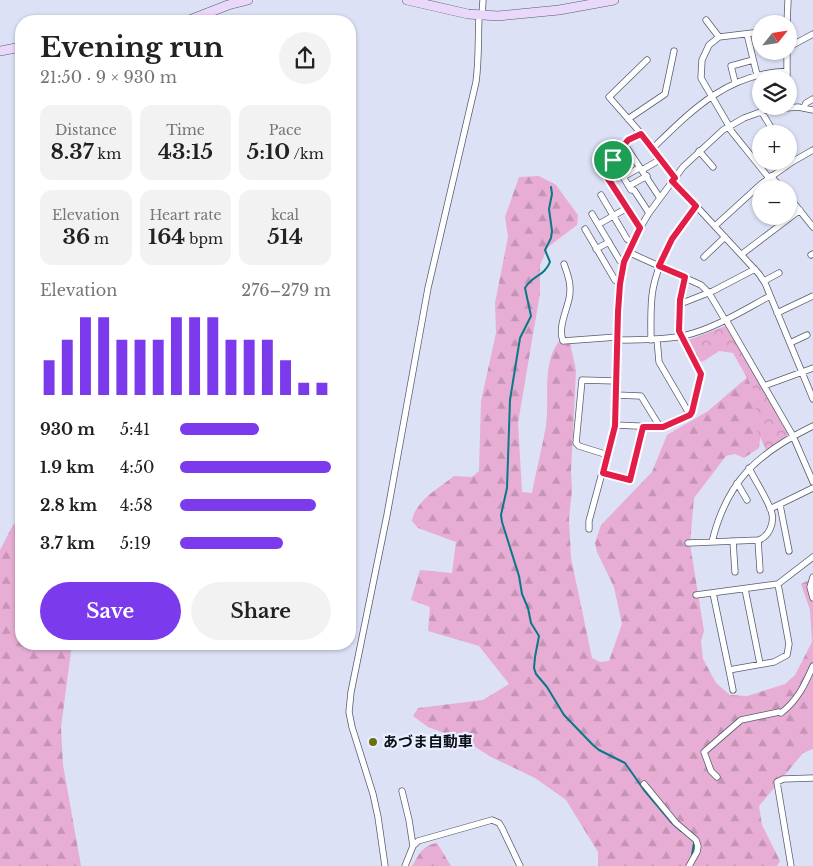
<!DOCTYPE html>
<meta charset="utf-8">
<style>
:root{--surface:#fff;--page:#f2f2f2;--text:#222;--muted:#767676;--accent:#7c3aed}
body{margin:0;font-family:"Libre Baskerville","Noto Sans JP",serif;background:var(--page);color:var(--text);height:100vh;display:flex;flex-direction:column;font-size:19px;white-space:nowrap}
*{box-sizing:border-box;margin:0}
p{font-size:16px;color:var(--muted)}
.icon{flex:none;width:28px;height:28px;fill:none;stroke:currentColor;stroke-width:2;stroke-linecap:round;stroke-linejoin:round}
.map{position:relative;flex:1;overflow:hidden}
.panel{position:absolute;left:15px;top:15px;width:341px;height:635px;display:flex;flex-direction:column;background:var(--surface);border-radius:20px;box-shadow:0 1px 4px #0004}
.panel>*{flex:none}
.needle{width:32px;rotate:60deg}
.buttons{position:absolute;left:752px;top:15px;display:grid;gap:10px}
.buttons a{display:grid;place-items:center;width:45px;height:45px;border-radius:50%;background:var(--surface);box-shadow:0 1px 4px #0004;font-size:25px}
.pin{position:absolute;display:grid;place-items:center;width:42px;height:42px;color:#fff;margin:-21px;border:2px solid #fff;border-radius:50%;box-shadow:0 1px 5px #0007}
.round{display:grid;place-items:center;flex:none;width:52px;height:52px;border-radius:26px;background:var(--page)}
.summary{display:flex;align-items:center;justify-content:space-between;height:85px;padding:0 25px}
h1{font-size:28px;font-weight:800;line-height:38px}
.stats{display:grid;grid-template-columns:repeat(3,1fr);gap:8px;height:85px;padding:5px 25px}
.stats div{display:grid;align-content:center;border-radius:12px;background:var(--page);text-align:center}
.stats b{font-size:21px;font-weight:800}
.stats small{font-size:14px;font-weight:400}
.stats p{font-size:14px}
.chart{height:140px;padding:10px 25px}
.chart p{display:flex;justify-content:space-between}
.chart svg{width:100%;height:90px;margin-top:5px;stroke:var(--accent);stroke-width:6}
.primary-button{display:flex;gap:10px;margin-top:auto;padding:10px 25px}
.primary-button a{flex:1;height:58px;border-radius:30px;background:var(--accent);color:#fff;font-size:20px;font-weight:800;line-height:58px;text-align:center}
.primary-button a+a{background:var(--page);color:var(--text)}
ul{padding:0 25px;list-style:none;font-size:16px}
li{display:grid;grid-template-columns:80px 60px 1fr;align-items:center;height:38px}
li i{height:12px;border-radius:6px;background:var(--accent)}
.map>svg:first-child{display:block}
.forest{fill:url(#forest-firs)}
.park{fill:url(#park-crowns)}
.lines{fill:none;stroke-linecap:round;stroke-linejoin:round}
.stream{stroke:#0a7887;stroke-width:2}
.minor-casing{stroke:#585c6e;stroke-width:7}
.secondary-casing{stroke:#585c6e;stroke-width:10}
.minor{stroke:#fff;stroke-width:5.5}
.secondary{stroke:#ead8fa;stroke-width:9}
.route-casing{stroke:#fff;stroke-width:10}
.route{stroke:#e11d48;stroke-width:6}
.poi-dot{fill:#6b6e11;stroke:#eaefff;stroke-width:2}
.labels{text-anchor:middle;stroke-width:4.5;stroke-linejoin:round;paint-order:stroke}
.poi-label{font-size:15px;font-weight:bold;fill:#0c0e15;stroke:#eaefff;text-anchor:start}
</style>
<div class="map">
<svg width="813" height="866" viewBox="0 0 813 866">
<defs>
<pattern id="forest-firs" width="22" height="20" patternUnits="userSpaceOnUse" patternTransform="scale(1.25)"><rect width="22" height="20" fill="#e7add4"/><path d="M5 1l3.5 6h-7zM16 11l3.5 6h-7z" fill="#c594b5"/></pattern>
<pattern id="park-crowns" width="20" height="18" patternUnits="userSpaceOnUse" patternTransform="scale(1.25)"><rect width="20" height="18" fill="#e7add4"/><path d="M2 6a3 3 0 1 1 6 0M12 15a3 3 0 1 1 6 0" fill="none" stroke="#c594b5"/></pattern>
</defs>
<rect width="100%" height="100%" fill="#dce1f6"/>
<path class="forest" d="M 539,176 L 556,185 L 578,215 L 577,225 L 548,247 L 540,265 L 540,293 L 518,423 L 522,492 L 532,493 C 536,471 542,448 546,426 C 550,396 540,357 565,335 L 570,343 L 576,370 L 571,472 L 572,490 L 569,519 L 571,558 L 592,658 L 600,662 L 609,661 L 622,624 L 614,587 L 597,552 L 595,543 L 601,525 L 652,472 L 667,435 L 708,411 L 751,374 L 760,390 L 762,419 L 759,448 L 744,458 L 735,454 L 726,456 L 694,498 L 690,544 L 704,631 L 701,641 L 703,659 L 716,683 L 730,695 L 747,696 L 785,684 L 795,675 L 812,642 L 810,610 L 801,584 L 809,580 L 813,593 L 813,749 L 803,753 L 759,806 L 762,825 L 780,861 L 777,866 L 598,866 L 598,852 L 566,800 L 535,778 L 491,757 L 466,741 L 428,727 L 413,716 L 418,708 L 483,700 L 509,684 L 479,646 L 428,631 L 430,607 L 411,600 L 420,570 L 452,573 L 456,542 L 418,528 L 412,521 C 415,501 439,488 454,476 L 472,477 L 479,471 L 481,401 L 496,333 L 495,303 L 508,237 L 505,217 L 519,177 Z
M 21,519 L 21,644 L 72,644 L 61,727 L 63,765 L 81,866 L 0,866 L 0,550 L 13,525 Z
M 437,843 L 451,866 L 412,866 C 420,853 422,846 437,843 Z"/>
<path class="park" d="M 728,325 L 789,432 L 788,435 L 766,450 L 754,424 L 753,415 L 760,401 L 733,353 L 719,351 L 704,361 L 698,362 L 686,341 Z"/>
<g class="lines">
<path class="stream" d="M 551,187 L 552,194 L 549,209 L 552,231 L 551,238 L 545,250 L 550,262 C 544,277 532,275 525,288 L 531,316 L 520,338 L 510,400 L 507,488 L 501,515 L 502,522 L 519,576 L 522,594 L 528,608 L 531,623 L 539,636 L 535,657 L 534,668 L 536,674 L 547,687 L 564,715 L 593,745 L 599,750 L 625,763 L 644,790 L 672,823 L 681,831
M 692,855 L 694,843"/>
<g class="minor-casing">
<path id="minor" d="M 482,16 L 483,0
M 706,20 L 719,37
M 787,24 L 788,0
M 747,34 L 757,75
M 789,47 L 813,34
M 787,51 L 787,79
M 647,60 L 609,97 L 638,130 L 675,178
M 735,82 L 731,66 L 753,60
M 804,107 L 806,103 L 813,99
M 761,111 L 775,134
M 628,119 L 665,94 L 674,51
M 729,126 L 701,78 L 702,60 L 709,45 L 719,37 L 761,32
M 728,127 L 769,178
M 625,145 L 660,198
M 653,148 C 693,109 727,74 787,71
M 699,151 L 713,167
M 613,160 L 631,190 L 634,190 L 649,213
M 642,170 L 661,159
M 771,176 L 782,189
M 623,177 L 639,168
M 673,181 L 759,274 L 765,283 L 813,399
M 629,186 L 647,176
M 601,195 L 627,239 L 633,243
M 789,197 L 813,227
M 626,208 L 605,174 L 608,165 L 628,140 L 641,134
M 592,214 L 620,261 L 624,262
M 599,224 L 627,208 L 640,228
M 715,226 L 761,184 L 792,162 L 813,150
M 585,229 L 615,280 L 620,284
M 596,249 L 609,242
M 628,252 L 701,285 L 709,293 L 725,320
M 742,254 L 800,210
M 811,255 L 813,254
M 704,257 L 725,237
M 564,264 C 568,275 572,286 569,299 C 566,312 558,328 563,341 L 617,337
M 764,281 L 779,273
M 680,304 L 713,291 L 755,269
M 777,313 L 813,296
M 726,320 L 793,436 L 813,482
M 657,339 L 659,362 L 690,415 L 692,412 L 701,374 L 679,331 L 680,300 L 685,277
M 617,340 C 639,340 661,340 683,336 C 714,329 742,311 770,296
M 651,340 C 651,323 650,305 653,289 C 659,257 677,231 696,206
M 790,343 L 807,335
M 764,386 L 813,368
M 616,395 L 641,396 L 660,427
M 615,425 L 660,427 L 690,415
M 608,455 L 579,446 L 576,443 L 582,380 L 616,381
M 603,473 L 630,480 L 643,427
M 737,483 L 747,500
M 780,505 L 789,551
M 770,509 L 813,488
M 589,529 L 589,521 L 615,425 L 618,312 L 620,284 L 624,262 L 640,228 L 649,213 L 683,167 L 723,130 L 744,118 L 766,110 L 798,107 L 813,110
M 758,540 L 760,570
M 733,541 L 735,572
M 712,542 C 727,480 758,453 813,426
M 688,543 L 759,540 C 769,536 774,524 772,514 C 770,503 754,479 749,468
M 813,577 L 810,587 L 813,598
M 745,589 L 760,664
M 713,593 L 729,670 L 774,662 L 787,655 L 789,644 L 778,584
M 696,595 L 778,584 L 813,557
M 729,670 L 733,690
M 717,777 L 711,771 L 704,752 L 741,720 L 779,712 L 781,713 C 798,700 805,684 813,666
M 644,784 L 676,823 L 696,840 L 698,846 L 697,852 L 689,866
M 402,791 L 409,820 L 413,846
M 385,866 L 378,817 L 373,794 L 352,727 L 349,712 L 351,692 L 387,515 L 428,288 L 476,82 C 479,60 478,38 479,16
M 405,866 L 413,846 L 418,841 L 492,820 L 499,823 L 502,828 L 520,866
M 791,866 L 777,782 L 783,779 L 813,778"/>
</g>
<g class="secondary-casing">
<path id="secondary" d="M 407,0 L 468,14 L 498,16 L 559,10 L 614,0
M 187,21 L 228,5 L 248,0
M 0,51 L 21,47"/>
</g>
<use href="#minor" class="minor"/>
<use href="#secondary" class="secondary"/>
</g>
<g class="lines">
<g class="route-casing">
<path id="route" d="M 641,134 L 675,178 L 672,181 L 696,206 L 672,239 L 659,266 L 685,277 L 680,300 L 679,331 L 701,374 L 692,412 L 690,415 L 663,427 L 643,427 L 630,480 L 603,473 L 615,426 L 618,312 L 620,284 L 624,262 L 640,228 L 605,174 L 608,166 L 628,140 Z"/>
</g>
<use href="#route" class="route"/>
</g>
<circle class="poi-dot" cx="373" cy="742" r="5"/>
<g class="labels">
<g class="poi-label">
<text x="383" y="747">あづま自動車</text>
</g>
</g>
</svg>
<div class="buttons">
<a><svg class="needle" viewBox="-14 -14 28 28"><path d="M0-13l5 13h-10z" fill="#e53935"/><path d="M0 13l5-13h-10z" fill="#767676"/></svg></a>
<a><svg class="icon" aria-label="layers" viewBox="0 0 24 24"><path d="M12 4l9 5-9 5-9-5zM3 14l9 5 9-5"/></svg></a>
<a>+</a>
<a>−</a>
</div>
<div class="pin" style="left:613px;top:160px;background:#1e9e55"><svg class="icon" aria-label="arrive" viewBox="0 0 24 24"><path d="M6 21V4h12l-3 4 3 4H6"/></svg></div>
<section class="panel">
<div class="summary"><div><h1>Evening run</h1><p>21:50 · 9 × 930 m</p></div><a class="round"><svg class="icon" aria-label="share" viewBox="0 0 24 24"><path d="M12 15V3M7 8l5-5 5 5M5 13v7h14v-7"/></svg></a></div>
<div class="stats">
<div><p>Distance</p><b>8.37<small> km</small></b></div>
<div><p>Time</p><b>43:15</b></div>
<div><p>Pace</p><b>5:10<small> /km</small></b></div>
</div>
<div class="stats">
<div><p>Elevation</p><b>36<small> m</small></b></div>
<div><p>Heart rate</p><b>164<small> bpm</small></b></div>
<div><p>kcal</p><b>514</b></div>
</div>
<div class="chart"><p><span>Elevation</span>276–279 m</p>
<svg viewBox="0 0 160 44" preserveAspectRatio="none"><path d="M5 44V27M15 44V17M25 44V6M35 44V6M45 44V17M55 44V17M65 44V17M75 44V6M85 44V6M95 44V6M105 44V17M115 44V17M125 44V17M135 44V27M145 44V38M155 44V38"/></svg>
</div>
<ul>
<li><b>930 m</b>5:41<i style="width:52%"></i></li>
<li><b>1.9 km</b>4:50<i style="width:100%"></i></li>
<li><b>2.8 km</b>4:58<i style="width:90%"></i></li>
<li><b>3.7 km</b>5:19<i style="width:68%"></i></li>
</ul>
<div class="primary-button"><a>Save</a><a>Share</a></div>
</section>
</div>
